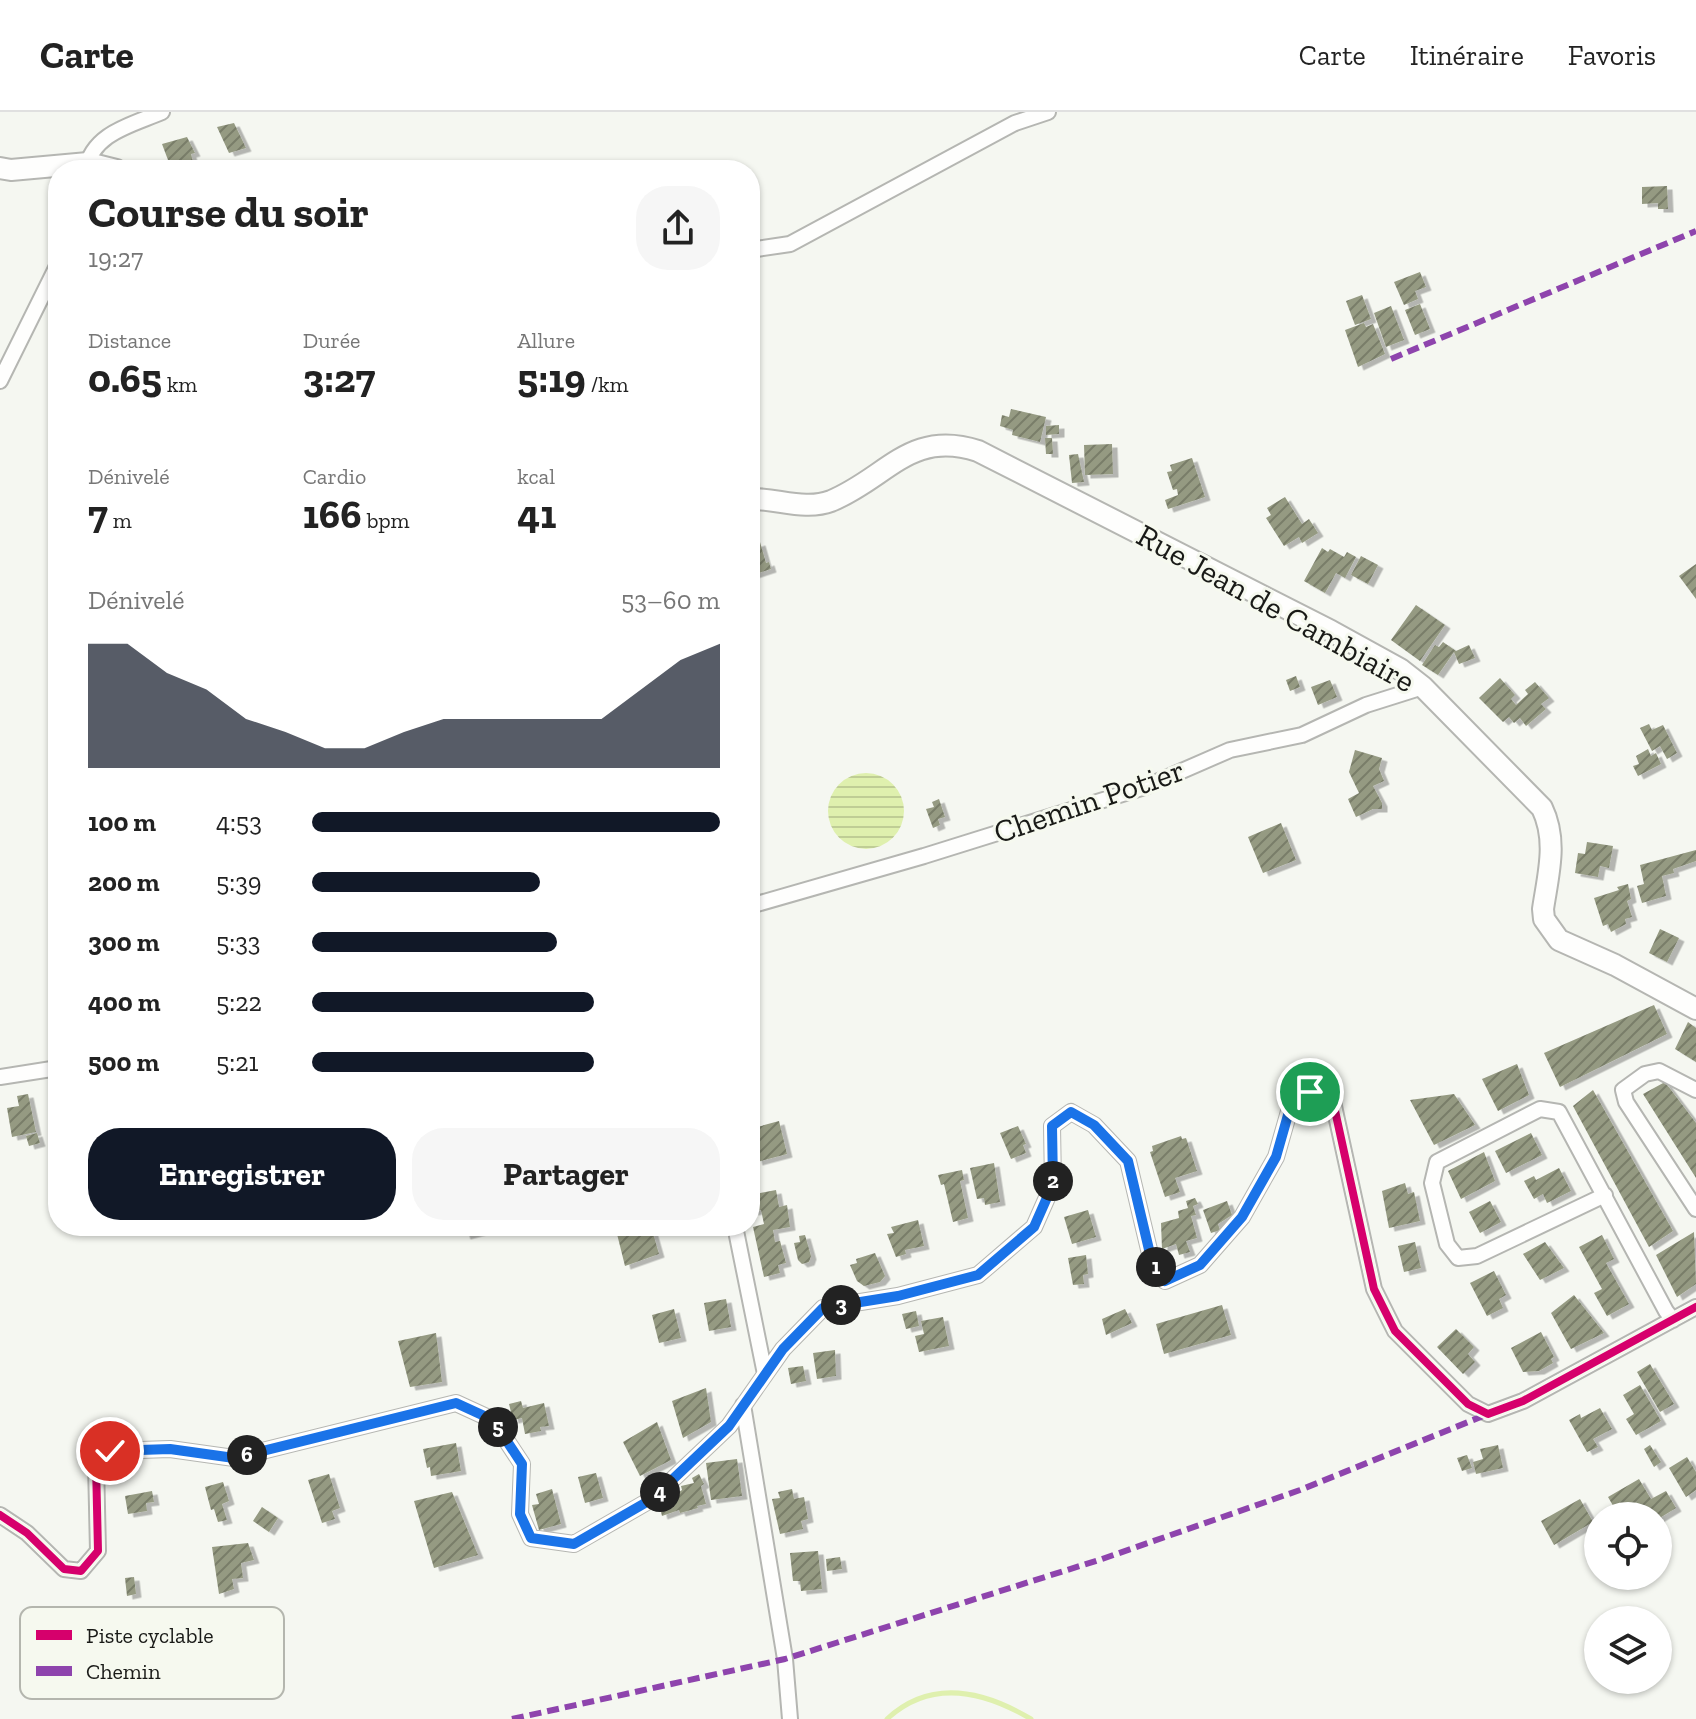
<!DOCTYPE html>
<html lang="fr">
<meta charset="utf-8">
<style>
:root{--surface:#fff;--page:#f6f6f6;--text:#222;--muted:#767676;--line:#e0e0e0;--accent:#111827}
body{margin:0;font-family:"Zilla Slab",serif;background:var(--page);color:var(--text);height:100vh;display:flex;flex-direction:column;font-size:30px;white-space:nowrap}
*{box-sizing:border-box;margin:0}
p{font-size:26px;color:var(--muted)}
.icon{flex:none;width:44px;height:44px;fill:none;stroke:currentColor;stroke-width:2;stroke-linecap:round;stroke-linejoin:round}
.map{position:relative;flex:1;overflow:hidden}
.details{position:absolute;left:48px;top:48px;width:712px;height:1076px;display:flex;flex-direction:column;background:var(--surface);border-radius:32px;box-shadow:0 2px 6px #0004}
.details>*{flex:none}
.controls{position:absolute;left:1584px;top:1390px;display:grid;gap:16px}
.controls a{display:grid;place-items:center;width:88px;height:88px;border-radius:50%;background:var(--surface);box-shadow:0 2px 6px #0004;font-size:40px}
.pin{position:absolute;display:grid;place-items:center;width:68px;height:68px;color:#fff;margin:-34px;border:4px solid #fff;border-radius:50%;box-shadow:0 2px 8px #0007}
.km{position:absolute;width:40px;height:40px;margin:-20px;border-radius:50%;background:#222;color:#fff;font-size:22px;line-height:40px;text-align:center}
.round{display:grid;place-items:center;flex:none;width:84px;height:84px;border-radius:32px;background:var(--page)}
.summary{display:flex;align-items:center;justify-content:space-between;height:136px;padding:0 40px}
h1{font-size:44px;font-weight:700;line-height:60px}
.figures{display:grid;grid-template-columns:repeat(3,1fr);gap:12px;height:136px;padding:8px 40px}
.figures div{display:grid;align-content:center}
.figures b{font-size:40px;font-weight:700}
.figures small{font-size:22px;font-weight:400}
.figures p{font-size:22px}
.chart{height:224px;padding:16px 40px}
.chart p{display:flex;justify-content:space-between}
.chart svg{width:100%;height:144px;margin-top:8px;fill:var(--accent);opacity:.7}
.primary-button{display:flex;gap:16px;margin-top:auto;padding:16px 40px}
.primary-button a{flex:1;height:92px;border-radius:32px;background:var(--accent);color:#fff;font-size:32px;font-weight:700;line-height:92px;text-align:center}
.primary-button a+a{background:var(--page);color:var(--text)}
ul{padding:0 40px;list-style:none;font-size:26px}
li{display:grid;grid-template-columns:128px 96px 1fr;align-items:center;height:60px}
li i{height:20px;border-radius:10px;background:var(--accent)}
header{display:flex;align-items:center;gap:48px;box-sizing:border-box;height:112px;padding:0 40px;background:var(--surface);border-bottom:2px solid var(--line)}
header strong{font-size:38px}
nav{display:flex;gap:44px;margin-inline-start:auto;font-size:28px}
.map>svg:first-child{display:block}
.water{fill:url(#water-rules)}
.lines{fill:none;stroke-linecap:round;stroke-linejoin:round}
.stream{stroke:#dff0ae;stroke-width:5}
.building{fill:url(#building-hatch);filter:url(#shadow)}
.minor-casing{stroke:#b5b6b2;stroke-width:18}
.secondary-casing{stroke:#b5b6b2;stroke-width:24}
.minor{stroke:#fefefd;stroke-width:14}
.secondary{stroke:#fefefd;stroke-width:20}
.quiet{stroke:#8e44ad;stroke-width:6;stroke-dasharray:12 6;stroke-linecap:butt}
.cycleway-casing{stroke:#f6f9ef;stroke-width:13}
.cycleway{stroke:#d6006c;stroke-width:8}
.route-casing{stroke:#fff;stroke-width:16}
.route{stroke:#1a73e8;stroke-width:10}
.labels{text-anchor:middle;stroke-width:6;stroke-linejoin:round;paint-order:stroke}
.street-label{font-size:32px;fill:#191a17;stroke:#f6f9ef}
.key{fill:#f6f9ef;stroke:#b4b6ae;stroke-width:2}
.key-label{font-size:22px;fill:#191a17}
</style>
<header>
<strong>Carte</strong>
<nav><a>Carte</a><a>Itinéraire</a><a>Favoris</a></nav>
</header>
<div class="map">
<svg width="1696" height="1607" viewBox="0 0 1696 1607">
<defs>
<pattern id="water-rules" width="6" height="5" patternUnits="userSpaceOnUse" patternTransform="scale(2)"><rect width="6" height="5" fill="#dff0ae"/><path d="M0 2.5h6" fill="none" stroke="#bfcd95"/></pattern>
<pattern id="building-hatch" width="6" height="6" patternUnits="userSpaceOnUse" patternTransform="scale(2)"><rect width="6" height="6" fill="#959a82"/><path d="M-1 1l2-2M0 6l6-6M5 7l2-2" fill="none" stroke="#797d69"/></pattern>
<filter id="shadow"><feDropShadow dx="5.5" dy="3.5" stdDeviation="0" flood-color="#0004"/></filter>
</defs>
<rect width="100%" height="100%" fill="#f5f7f1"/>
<path class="water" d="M828 699a38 38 0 1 1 76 0a38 38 0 1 1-76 0Z"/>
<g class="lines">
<path class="stream" d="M 887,1607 C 931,1566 984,1579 1031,1607"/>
</g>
<path class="building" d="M 234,11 L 246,36 L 229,41 L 217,15 Z
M 187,25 L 195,41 L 191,42 L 193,50 L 171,56 L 162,32 Z
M 1667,74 L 1668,97 L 1658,97 L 1658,91 L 1642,92 L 1642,75 Z
M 1420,160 L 1426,175 L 1415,179 L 1418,187 L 1404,193 L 1394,170 Z
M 1362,183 L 1371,207 L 1355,213 L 1346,189 Z
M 1420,192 L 1430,217 L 1415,223 L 1405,198 Z
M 1391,194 L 1404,228 L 1386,235 L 1374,201 Z
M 1364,211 L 1366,215 L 1373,212 L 1385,242 L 1358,255 L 1345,218 Z
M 1011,297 L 1046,305 L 1040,330 L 1012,323 L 1013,318 L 1000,314 L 1002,303 L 1009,305 Z
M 1059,313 L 1059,322 L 1046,323 L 1046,314 Z
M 1045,326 L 1052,326 L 1053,342 L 1046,342 Z
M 1112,332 L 1113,362 L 1085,363 L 1084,333 Z
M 1078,342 L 1084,370 L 1072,371 L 1069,343 Z
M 1192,346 L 1205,385 L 1168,397 L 1165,388 L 1178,383 L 1177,377 L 1173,378 L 1167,360 L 1172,359 L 1170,353 Z
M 1285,385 L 1302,412 L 1309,407 L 1318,421 L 1302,431 L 1299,425 L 1284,434 L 1266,406 L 1271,403 L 1267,396 Z
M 760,430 L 766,451 L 769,450 L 771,457 L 750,464 L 750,433 Z
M 1322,436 L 1328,440 L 1330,437 L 1344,445 L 1347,440 L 1356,445 L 1345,466 L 1336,461 L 1325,481 L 1304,469 Z
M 1361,444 L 1378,453 L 1368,472 L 1351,463 Z
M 1696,452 L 1696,487 L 1679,464 Z
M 1416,493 L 1445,513 L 1420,549 L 1391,528 Z
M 1443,530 L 1456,539 L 1469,533 L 1475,546 L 1459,552 L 1454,540 L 1438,563 L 1422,553 L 1435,533 L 1439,535 Z
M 1296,564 L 1300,575 L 1290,579 L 1286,568 Z
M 1500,566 L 1515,583 L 1511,587 L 1516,593 L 1528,582 L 1525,578 L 1535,570 L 1549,586 L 1541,592 L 1546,597 L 1526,614 L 1520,606 L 1514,611 L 1509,605 L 1503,610 L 1479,586 Z
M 1330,568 L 1337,585 L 1318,593 L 1311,575 Z
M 1649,612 L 1652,618 L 1663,613 L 1677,641 L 1667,647 L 1660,634 L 1652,639 L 1640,616 Z
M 1648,637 L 1651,644 L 1656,641 L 1661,652 L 1638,664 L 1633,654 L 1639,652 L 1636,644 Z
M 1355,638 L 1382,646 L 1379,657 L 1384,669 L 1373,674 L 1382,691 L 1382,697 L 1373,697 L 1356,705 L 1348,687 L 1359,681 L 1349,660 Z
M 939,687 L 945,705 L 938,707 L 940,713 L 933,716 L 926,697 L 934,695 L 932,690 Z
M 1281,711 L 1296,748 L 1263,761 L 1248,725 Z
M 1587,730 L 1613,734 L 1609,756 L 1600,754 L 1598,765 L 1575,761 L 1578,741 L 1585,742 Z
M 1696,738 L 1696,749 L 1673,757 L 1674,761 L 1662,764 L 1666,784 L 1642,791 L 1637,774 L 1644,772 L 1640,753 Z
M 1628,772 L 1631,787 L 1627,789 L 1632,805 L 1625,807 L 1626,812 L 1611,820 L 1608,812 L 1603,814 L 1594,786 L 1619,778 L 1617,775 Z
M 1660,817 L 1679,826 L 1667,850 L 1649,841 Z
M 1654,893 L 1667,922 L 1560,975 L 1544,941 Z
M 1688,910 L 1696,916 L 1696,950 L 1675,937 Z
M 1517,952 L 1529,983 L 1498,999 L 1482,967 Z
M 1665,970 L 1696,1011 L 1696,1066 L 1643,982 Z
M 1593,978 L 1673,1119 L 1649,1135 L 1573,994 Z
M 28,982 L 36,1020 L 12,1025 L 7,996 L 19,994 L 17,984 Z
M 1454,982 L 1475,1013 L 1434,1033 L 1410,988 Z
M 779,1009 L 787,1042 L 757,1050 L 750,1017 Z
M 1018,1014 L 1026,1032 L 1023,1033 L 1026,1041 L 1011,1047 L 1000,1021 Z
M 37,1021 L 40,1031 L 29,1034 L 26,1024 Z
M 1531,1021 L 1542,1043 L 1506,1061 L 1495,1039 Z
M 1181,1024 L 1182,1027 L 1186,1026 L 1197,1059 L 1175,1066 L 1180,1080 L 1165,1085 L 1150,1040 L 1153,1039 L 1152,1034 Z
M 1484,1040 L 1495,1069 L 1461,1087 L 1448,1059 Z
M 994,1051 L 1000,1090 L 985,1093 L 984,1086 L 977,1087 L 970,1056 Z
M 1559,1056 L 1571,1079 L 1547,1091 L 1543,1082 L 1534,1087 L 1524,1069 L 1534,1064 L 1536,1068 Z
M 962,1058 L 964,1068 L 960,1069 L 968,1106 L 953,1110 L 944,1072 L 941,1073 L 938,1063 Z
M 1405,1071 L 1408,1082 L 1414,1080 L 1420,1109 L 1389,1116 L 1382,1079 Z
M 776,1078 L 779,1095 L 787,1093 L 790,1115 L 773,1118 L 775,1130 L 780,1129 L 786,1151 L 778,1153 L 780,1161 L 764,1165 L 753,1115 L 764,1112 L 761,1098 L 753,1100 L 750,1083 Z
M 1195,1086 L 1198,1092 L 1193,1094 L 1196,1103 L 1191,1104 L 1197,1126 L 1186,1129 L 1190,1140 L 1179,1143 L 1176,1132 L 1162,1137 L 1161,1111 L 1179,1106 L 1178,1099 L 1188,1096 L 1186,1089 Z
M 1227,1089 L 1232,1103 L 1218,1112 L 1220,1118 L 1211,1121 L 1203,1098 Z
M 1490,1089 L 1501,1110 L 1480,1121 L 1469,1100 Z
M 1088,1098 L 1096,1125 L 1072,1132 L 1064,1105 Z
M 918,1108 L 924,1134 L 905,1138 L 906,1142 L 896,1145 L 887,1122 L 894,1121 L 891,1115 Z
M 462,1114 L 500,1114 L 500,1115 L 465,1124 Z
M 615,1114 L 651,1114 L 659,1142 L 625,1154 Z
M 1694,1120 L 1696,1172 L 1677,1185 L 1656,1143 Z
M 805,1123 L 811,1144 L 809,1150 L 802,1152 L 798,1148 L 794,1131 L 800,1130 L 799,1124 Z
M 1602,1123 L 1614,1147 L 1606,1151 L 1629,1192 L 1607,1204 L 1594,1181 L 1602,1177 L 1579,1135 Z
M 1415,1130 L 1421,1156 L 1404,1160 L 1398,1134 Z
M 1545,1130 L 1564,1156 L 1540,1168 L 1523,1142 Z
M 875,1141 L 885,1164 L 880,1170 L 864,1174 L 857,1169 L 850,1153 L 857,1151 L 856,1147 Z
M 1086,1143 L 1088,1162 L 1083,1163 L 1084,1172 L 1073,1173 L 1068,1146 Z
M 1494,1159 L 1506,1183 L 1499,1187 L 1503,1196 L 1487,1204 L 1470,1171 Z
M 1574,1183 L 1604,1221 L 1571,1237 L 1551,1201 Z
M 726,1187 L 731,1215 L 709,1219 L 704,1191 Z
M 1222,1193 L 1231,1223 L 1164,1242 L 1156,1212 Z
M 674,1197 L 681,1226 L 659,1231 L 652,1203 Z
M 1125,1197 L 1132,1211 L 1106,1223 L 1102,1207 Z
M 916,1199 L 919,1214 L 906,1217 L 902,1202 Z
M 943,1205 L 949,1234 L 919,1240 L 915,1224 L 924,1222 L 921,1209 Z
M 1456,1217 L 1474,1235 L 1468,1242 L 1475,1250 L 1463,1262 L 1437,1235 Z
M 1541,1220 L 1554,1245 L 1551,1247 L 1553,1251 L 1539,1259 L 1523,1260 L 1511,1236 Z
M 436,1221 L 442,1270 L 410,1275 L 398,1229 Z
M 835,1238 L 836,1264 L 817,1267 L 813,1241 Z
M 1650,1252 L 1674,1292 L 1660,1300 L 1637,1260 Z
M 803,1254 L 806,1269 L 791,1272 L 788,1256 Z
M 1640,1273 L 1661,1309 L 1636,1323 L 1626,1307 L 1634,1302 L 1623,1283 Z
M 706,1276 L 711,1310 L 683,1326 L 672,1289 Z
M 521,1289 L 523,1296 L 544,1291 L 549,1314 L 540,1315 L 541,1319 L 525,1322 L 522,1306 L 513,1308 L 509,1292 Z
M 1600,1296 L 1612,1317 L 1593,1327 L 1598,1335 L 1587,1340 L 1569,1308 L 1580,1302 L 1581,1306 Z
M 657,1310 L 671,1348 L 640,1364 L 623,1330 Z
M 456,1331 L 461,1359 L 431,1364 L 430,1355 L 427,1356 L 423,1337 Z
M 1498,1333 L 1503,1356 L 1476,1362 L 1473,1350 L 1483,1347 L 1480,1337 Z
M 1650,1333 L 1661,1350 L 1654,1355 L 1644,1337 Z
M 1467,1343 L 1472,1356 L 1462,1359 L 1457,1346 Z
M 1687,1345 L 1696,1360 L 1696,1378 L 1686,1385 L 1669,1356 Z
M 737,1347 L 742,1384 L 711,1388 L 706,1351 Z
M 596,1361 L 603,1386 L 585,1391 L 578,1365 Z
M 329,1362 L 340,1396 L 332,1399 L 335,1407 L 322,1411 L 308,1368 Z
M 699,1362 L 704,1372 L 701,1374 L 706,1392 L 697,1394 L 698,1396 L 680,1401 L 679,1398 L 662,1404 L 660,1396 L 663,1395 L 661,1391 L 676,1386 L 674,1383 L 682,1378 L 681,1374 L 694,1371 L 692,1366 Z
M 1639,1367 L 1651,1387 L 1666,1379 L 1676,1396 L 1658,1407 L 1658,1404 L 1619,1404 L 1608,1385 Z
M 223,1370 L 229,1389 L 222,1392 L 227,1408 L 218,1410 L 214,1397 L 211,1398 L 205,1375 Z
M 552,1377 L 561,1412 L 539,1418 L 532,1393 L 539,1392 L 536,1382 Z
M 792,1377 L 794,1387 L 804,1385 L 808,1407 L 801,1409 L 803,1417 L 780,1422 L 772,1387 L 780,1386 L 778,1380 Z
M 152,1379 L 154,1390 L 146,1391 L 147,1399 L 128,1402 L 125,1384 Z
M 452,1380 L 478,1443 L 434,1456 L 414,1389 Z
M 1580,1387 L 1593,1410 L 1554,1433 L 1541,1409 Z
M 262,1395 L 278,1406 L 269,1420 L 253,1409 Z
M 248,1431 L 254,1448 L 241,1451 L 243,1466 L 232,1467 L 234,1477 L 219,1482 L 212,1435 Z
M 818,1439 L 822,1477 L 801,1479 L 800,1469 L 793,1469 L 790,1441 Z
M 840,1445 L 842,1457 L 827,1459 L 826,1447 Z
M 134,1465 L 136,1482 L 127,1484 L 125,1466 Z"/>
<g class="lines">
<g class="minor-casing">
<path id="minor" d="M 86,58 C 92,21 132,13 162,0
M 750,138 L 790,132 L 1015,11 L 1048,0
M 0,269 L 58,152
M 750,794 L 924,744 L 1145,675 L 1230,638 L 1302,623 L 1366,593 L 1423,575
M 0,965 L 58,956
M 1696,978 L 1659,959 L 1645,962 L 1623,978 L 1626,990 L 1696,1097
M 1605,1083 L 1477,1144 L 1458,1146 L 1447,1132 L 1432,1071 L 1437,1050 L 1540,997 L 1559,1000 L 1666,1199 L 1673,1208
M 735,1114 L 765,1262
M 743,1293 L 785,1547 L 790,1607
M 0,1403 L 27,1421 L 64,1457 L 81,1459 L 98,1439 L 96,1352 L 110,1339 L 170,1337 L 234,1346 L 456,1291 L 493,1308 L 522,1352 L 520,1402 L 531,1426 L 574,1432 L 652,1387 L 729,1314 L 783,1237 L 823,1196 L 898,1184 L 978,1163 L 1034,1115 L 1053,1072 L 1052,1014 L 1071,1000 L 1094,1013 L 1128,1049 L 1151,1146 L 1165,1169 L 1200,1153 L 1242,1105 L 1276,1045 L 1290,996 L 1310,980 L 1334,994 L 1374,1177 L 1395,1219 L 1468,1292 L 1488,1302 L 1523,1289 L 1696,1195"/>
</g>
<g class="secondary-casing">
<path id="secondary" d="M 0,56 L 11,58 L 88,51 L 116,58
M 750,387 C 776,386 805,399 831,389 C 887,366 910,317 978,339 L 1331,519 L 1400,557 L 1423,575 L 1542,696 C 1558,729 1548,763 1543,797 L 1544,807 L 1559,828 L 1615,853 L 1696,897"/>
</g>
<use href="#minor" class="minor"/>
<use href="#secondary" class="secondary"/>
<path class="quiet" d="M 1391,247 L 1696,119
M 512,1607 L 785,1547 L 1102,1447 L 1300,1378 L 1488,1302"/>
<g class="cycleway-casing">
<path id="cycleway" d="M 0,1403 L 27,1421 L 64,1457 L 81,1459 L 98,1439 L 96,1352 L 110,1339 L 170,1337 L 234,1346 L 456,1291 L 493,1308 L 522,1352 L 520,1402 L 531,1426 L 574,1432 L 652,1387 L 729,1314 L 783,1237 L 823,1196 L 898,1184 L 978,1163 L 1034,1115 L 1053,1072 L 1052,1014 L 1071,1000 L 1094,1013 L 1128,1049 L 1151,1146 L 1165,1169 L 1200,1153 L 1242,1105 L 1276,1045 L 1290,996 L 1310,980 L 1334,994 L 1374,1177 L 1395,1219 L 1468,1292 L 1488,1302 L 1523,1289 L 1696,1195"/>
</g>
<use href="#cycleway" class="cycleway"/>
</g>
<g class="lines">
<g class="route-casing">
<path id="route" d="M 110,1339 L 170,1337 L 234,1346 L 456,1291 L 493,1308 L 522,1352 L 520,1402 L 531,1426 L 574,1432 L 652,1387 L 729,1314 L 783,1237 L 823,1196 L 898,1184 L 978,1163 L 1034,1115 L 1053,1072 L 1052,1014 L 1071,1000 L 1094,1013 L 1128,1049 L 1151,1146 L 1165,1169 L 1200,1153 L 1242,1105 L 1276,1045 L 1290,996 L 1310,980"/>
</g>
<use href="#route" class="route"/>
</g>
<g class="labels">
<g class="street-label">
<text transform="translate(1276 496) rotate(29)" y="11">Rue Jean de Cambiaire</text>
<text transform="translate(1089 689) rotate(-19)" y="11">Chemin Potier</text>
</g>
</g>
<rect x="20" y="1495" width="264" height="92" rx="12" class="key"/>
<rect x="36" y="1518" width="36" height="10" fill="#d6006c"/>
<rect x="36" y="1554" width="36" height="10" fill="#8e44ad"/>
<g class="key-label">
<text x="86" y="1531">Piste cyclable</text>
<text x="86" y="1567">Chemin</text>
</g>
</svg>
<div class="controls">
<a><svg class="icon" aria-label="locate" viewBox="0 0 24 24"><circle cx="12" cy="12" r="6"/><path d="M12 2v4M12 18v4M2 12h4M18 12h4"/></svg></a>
<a><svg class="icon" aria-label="layers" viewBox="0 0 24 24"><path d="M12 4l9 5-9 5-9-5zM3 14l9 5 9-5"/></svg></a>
</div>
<div class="pin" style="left:1310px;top:980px;background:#1e9e55"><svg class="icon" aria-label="arrive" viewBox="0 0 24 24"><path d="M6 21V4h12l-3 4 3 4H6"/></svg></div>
<div class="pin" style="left:110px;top:1339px;background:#d93025"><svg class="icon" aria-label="check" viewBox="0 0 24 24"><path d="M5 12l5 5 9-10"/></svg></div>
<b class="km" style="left:1156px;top:1155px">1</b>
<b class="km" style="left:1053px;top:1069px">2</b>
<b class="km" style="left:841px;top:1193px">3</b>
<b class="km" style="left:660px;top:1380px">4</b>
<b class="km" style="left:498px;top:1315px">5</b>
<b class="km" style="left:247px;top:1343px">6</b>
<section class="details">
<div class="summary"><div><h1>Course du soir</h1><p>19:27</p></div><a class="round"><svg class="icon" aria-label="share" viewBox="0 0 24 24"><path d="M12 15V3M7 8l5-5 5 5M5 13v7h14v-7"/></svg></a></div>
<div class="figures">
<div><p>Distance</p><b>0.65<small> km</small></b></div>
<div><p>Durée</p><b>3:27</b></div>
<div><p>Allure</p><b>5:19<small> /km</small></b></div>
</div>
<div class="figures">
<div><p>Dénivelé</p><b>7<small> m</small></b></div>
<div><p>Cardio</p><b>166<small> bpm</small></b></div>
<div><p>kcal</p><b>41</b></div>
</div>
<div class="chart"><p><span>Dénivelé</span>53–60 m</p>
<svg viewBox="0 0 160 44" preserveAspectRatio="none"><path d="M0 44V6L10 6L20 15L30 20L40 29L50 33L60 38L70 38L80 33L90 29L100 29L110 29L120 29L130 29L140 20L150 11L160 6V44z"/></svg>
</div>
<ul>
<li><b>100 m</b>4:53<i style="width:100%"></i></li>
<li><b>200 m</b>5:39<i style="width:56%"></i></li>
<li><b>300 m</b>5:33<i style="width:60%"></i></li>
<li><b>400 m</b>5:22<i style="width:69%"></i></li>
<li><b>500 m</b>5:21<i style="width:69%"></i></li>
</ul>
<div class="primary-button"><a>Enregistrer</a><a>Partager</a></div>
</section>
</div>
